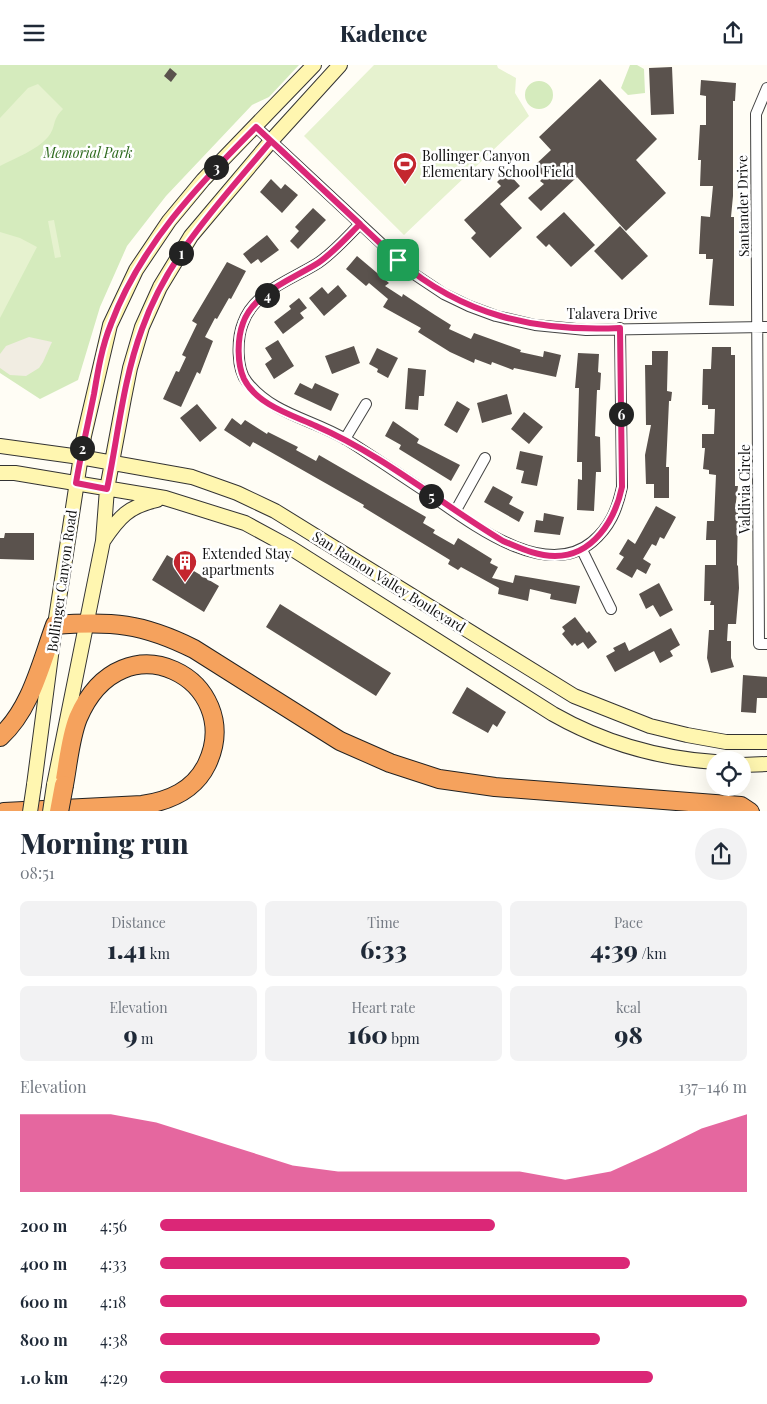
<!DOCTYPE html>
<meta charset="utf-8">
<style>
:root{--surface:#fff;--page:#f2f2f3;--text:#1f2937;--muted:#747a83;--accent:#db2777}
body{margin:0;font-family:"Playfair Display",serif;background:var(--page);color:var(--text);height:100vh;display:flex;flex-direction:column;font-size:19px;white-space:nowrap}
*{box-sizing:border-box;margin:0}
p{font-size:16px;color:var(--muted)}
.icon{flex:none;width:28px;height:28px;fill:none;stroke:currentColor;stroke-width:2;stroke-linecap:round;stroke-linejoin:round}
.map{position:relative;height:746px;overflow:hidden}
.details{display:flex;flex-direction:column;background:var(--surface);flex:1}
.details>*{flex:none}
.tools{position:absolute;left:706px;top:686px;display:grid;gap:10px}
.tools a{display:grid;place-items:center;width:45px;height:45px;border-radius:50%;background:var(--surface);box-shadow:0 5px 20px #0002;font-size:25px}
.pin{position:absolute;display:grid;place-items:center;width:42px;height:42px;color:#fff;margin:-21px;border-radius:10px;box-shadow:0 2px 8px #0006}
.km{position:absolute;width:25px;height:25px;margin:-12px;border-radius:50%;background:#222;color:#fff;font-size:14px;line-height:25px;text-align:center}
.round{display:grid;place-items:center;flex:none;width:52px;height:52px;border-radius:26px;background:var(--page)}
.summary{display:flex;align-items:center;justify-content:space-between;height:85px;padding:0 20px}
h1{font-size:28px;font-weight:800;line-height:38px}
.metrics{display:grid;grid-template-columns:repeat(3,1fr);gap:8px;height:85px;padding:5px 20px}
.metrics div{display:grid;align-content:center;border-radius:8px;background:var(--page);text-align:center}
.metrics b{font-size:25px;font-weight:800}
.metrics small{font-size:14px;font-weight:400}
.metrics p{font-size:14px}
.chart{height:140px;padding:10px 20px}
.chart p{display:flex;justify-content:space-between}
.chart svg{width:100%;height:90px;margin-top:5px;fill:var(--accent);opacity:.7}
ul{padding:0 20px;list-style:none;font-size:16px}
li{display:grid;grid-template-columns:80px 60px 1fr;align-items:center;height:38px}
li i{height:12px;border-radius:6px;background:var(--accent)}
header{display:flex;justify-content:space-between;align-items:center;height:65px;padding:0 20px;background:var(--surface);font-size:22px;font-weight:800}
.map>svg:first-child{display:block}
.green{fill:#d5ebbd}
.pitch{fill:#e6f2cf}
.plaza{fill:#f1ede2}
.building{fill:#5a524d}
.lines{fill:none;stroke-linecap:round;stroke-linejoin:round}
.street-casing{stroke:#444;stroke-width:12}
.secondary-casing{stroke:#333;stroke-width:16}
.highway-casing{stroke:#222;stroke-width:20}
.street{stroke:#fff;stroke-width:10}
.secondary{stroke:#fff6b0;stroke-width:14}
.highway{stroke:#f5a25d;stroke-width:18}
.secondary-bridge-casing{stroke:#333;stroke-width:16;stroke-linecap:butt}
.highway-bridge-casing{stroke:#222;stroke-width:20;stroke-linecap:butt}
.secondary-bridge{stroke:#fff6b0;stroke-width:14}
.highway-bridge{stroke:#f5a25d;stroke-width:18}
.route-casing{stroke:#fff;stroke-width:10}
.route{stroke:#db2777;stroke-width:6}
.labels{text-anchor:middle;stroke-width:5;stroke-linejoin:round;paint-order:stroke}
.park-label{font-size:14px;font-style:italic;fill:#2f6b1f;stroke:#fff}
.poi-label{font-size:14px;fill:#111;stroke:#fff;text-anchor:start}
.street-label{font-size:14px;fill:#111;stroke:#fff}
</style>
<header><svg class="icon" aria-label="menu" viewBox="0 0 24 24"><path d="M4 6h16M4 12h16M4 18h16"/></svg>Kadence<svg class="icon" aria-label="share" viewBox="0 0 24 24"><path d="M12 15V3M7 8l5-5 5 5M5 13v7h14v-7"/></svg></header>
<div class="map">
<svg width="767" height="747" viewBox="0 0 767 747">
<rect width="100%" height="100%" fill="#fffdf5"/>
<path class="green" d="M 0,0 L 299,0 L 269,32 L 252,40 L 166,131 L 127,181 L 100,242 L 78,315 L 40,334 L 0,308 Z
M 630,0 L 637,0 L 644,4 L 645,28 L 628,30 L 621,23 Z
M525 30a14 14 0 1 1 28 0a14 14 0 1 1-28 0Z"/>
<path class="pitch" d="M 374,0 L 497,0 L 498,3 L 516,13 L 515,28 L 529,51 L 404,170 L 304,71 Z
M 38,19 L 63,44 C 51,56 57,61 48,72 C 37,85 15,93 0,101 L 0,53 L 28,23 Z
M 54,155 L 61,192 L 55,193 L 48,156 Z
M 0,167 L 20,173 L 37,182 L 0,253 Z"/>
<path class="plaza" d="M 29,272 L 52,277 L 43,297 L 39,303 L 26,311 L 10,310 L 0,303 L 0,289 L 6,281 Z"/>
<path class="building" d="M 672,2 L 674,49 L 651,50 L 649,3 Z
M 170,3 L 177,9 L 171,17 L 164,11 Z
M 600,14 L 657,74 L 636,95 L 666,128 L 626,166 L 577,112 L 541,146 L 528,133 L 544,119 L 540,116 L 544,112 L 534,101 L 551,85 L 539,72 Z
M 701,15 L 736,18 L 735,36 L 733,36 L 733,131 L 731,152 L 734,152 L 734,241 L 709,240 L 713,194 L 706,194 L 706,189 L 699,189 L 701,151 L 710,152 L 713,121 L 700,121 L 701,95 L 698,95 L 700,60 L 706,60 L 706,31 L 700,30 Z
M 507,107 L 520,121 L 500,139 L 522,163 L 490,193 L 471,173 L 476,168 L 464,155 L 501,121 L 497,117 Z
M 271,114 L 281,124 L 285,119 L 298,130 L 282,148 L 260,127 Z
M 313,143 L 326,155 L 298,184 L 290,176 L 299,166 L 295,162 Z
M 564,147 L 595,180 L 571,202 L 549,179 L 546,182 L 536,172 Z
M 620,161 L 648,191 L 622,215 L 594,186 Z
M 267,170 L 279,185 L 261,198 L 258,194 L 251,199 L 243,189 Z
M 357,191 L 389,218 L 385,221 L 402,232 L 403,229 L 435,250 L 451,260 L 449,264 L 471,274 L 474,268 L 521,285 L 520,287 L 543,292 L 544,286 L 561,290 L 556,312 L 514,303 L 513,305 L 492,297 L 491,300 L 475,294 L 474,298 L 450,287 L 418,267 L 421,263 L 383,242 L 388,234 L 369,218 L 366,221 L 346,204 Z
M 227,197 L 246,206 L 231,234 L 229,233 L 217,254 L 215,253 L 205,272 L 213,276 L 200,309 L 197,307 L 181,342 L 163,334 L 176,306 L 179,307 L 186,292 L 182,290 L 197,259 L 192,256 Z
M 338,220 L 347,231 L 324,251 L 309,233 L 322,222 L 328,229 Z
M 299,233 L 307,243 L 300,248 L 304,253 L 283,269 L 274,257 L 291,244 L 289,241 Z
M 278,275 L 294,301 L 274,314 L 265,299 L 272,294 L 265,283 Z
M 354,281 L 360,298 L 332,309 L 325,291 Z
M 712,282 L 731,282 L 731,290 L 735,290 L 735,421 L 738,421 L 735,444 L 738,445 L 737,500 L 738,501 L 739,523 L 736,559 L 728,559 L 727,576 L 731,576 L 731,593 L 734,602 L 711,608 L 707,593 L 709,565 L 714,565 L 714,540 L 710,540 L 711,536 L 704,536 L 705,500 L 716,500 L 716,475 L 706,475 L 707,456 L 714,456 L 716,410 L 709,409 L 709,405 L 703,404 L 705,383 L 702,383 L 702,369 L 714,369 L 715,344 L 708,344 L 708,340 L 702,340 L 703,304 L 711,304 Z
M 377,283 L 398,293 L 388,313 L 377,307 L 378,304 L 369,299 Z
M 652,286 L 668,286 L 667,326 L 672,327 L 671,336 L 669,336 L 666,402 L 669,402 L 669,433 L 654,433 L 654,419 L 646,419 L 645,390 L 651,360 L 646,360 L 645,300 L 652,300 Z
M 578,288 L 599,289 L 598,307 L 601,308 L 600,325 L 597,325 L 595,371 L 600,372 L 601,407 L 596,407 L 594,446 L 577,445 L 578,414 L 582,415 L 582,397 L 577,397 L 579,323 L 575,323 Z
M 408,303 L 426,305 L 424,331 L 419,331 L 418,345 L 405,344 Z
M 300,318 L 312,324 L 315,318 L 339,329 L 331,346 L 294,329 Z
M 507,329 L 512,349 L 482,358 L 477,338 Z
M 457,336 L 470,344 L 457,368 L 444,360 Z
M 197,339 L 217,363 L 200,377 L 180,353 Z
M 524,347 L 543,362 L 529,379 L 511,364 Z
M 232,353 L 241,360 L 245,355 L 267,369 L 268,367 L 298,382 L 296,385 L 316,396 L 319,390 L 426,452 L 423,458 L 435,465 L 433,468 L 454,480 L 458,473 L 492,494 L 490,498 L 498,502 L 492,513 L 513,518 L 515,510 L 580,521 L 576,539 L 550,534 L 551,529 L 530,524 L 528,536 L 498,529 L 499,523 L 461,502 L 458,505 L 448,499 L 450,495 L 363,442 L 364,440 L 253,377 L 250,382 L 224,365 Z
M 393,356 L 419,374 L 417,378 L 460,400 L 451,416 L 399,384 L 401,380 L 385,371 Z
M 520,386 L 543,391 L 537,421 L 521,418 L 524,406 L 516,404 Z
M 493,421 L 513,432 L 509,439 L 524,447 L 519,457 L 484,437 Z
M 656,441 L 676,452 L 664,474 L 660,472 L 656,481 L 652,479 L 643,494 L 651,499 L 646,509 L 637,504 L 632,513 L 616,504 L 624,492 L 619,489 L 628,474 L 635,479 Z
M 544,448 L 564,452 L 560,470 L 534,467 L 536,455 L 543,456 Z
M 5,468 L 34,468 L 34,495 L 0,494 L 0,473 L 4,473 Z
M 167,490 L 219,521 L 204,547 L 152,515 Z
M 659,518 L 673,545 L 660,552 L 653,540 L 646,544 L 639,529 Z
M 280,539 L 391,608 L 376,631 L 266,562 Z
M 575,552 L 587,568 L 589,566 L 597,577 L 588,584 L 583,577 L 577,581 L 575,578 L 572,581 L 562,569 L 565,566 L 562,562 Z
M 671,563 L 680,580 L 670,586 L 673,591 L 660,598 L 654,586 L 615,607 L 606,591 L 615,586 L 613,583 L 625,577 L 629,586 Z
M 743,610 L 767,612 L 767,633 L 757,633 L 756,648 L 741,647 Z
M 467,622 L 506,647 L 497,662 L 493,659 L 488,668 L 452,648 Z"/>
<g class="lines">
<g class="street-casing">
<path id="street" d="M 767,23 L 756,49 L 759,579 L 767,579
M 256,62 L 414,209 L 444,229 L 469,241 L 496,251 L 535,260 L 586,265 L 767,262
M 360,159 C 347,172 333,188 318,198 C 293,214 254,226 243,258 C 237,273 236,304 247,317 C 273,350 313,354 347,375 C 374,392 400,410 426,427 C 467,455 543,517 592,477 C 610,462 617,445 622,422 L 620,263
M 345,374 L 366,339
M 455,447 L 485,393
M 582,485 L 611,544"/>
</g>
<g class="secondary-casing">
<path id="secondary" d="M 0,381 L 80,392 L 192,412 L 237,428 L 275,446 L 574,631 L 650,661 L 687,670 L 726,677 L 767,677
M 0,408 L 15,408 L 165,433 L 245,458 L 291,483 L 553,649 C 604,678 656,693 715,697
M 103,476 C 119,452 129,441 157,435
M 742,700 L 767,699
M 34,720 L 55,560 L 84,371 L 110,260 L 136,205 L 169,156 L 203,115 L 314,0
M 54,720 L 103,476 L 107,424 L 124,333 L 130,303 L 142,262 L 160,222 L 191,171 L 271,76 L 340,0"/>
</g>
<g class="highway-casing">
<path id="highway" d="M 0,672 C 31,644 41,598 55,560 C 112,556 142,558 194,584 L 340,676 L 390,698 L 439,714 L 495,722 L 741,741 L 750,747
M 4,747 L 142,740 C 169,736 194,726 207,699 C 246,616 123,548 78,653 C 70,673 68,699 64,720"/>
</g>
<use href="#street" class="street"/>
<use href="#secondary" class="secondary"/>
<use href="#highway" class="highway"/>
<g class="secondary-bridge-casing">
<path id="secondary-bridge" d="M 30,747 L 34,720
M 50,747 L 54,720"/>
</g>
<g class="highway-bridge-casing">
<path id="highway-bridge" d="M 59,747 L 64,720"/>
</g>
<use href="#secondary-bridge" class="secondary-bridge"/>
<use href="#highway-bridge" class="highway-bridge"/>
</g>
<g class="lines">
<g class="route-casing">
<path id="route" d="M 398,195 L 282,86 L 271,76 C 222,135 168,190 142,264 C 123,315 118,371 107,424 L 76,418 C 81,388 88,359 94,329 C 98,305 102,281 111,259 C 140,181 198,120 256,62 L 360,159 C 347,172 333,188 318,198 C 293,214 254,227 243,258 C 237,274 237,299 244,314 C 257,340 292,350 316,361 C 383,390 441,439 503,476 C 520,483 536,491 555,491 C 593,491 615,455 622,422 L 620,263 C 536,267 463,251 398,195"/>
</g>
<use href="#route" class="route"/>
</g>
<defs>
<g id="stadium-pin" transform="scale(1.25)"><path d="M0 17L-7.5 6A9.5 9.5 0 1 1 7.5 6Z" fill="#c4262e" stroke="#fff"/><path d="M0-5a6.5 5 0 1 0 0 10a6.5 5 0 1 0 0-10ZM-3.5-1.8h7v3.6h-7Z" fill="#fff"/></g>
<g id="building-pin" transform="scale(1.25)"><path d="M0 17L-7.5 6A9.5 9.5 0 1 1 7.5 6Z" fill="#c4262e" stroke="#fff"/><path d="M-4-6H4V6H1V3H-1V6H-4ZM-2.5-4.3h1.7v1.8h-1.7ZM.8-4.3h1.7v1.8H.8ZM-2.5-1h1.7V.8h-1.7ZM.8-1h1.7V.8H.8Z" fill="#fff"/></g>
</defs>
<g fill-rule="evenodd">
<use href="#stadium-pin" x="405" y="99"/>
<use href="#building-pin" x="185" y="497"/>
</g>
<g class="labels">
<g class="park-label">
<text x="88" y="93">Memorial Park</text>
</g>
<g class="poi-label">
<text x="422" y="96">Bollinger Canyon<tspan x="422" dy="16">Elementary School Field</tspan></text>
<text x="202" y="494">Extended Stay<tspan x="202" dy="16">apartments</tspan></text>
</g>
<g class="street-label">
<text transform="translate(743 141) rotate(-91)" y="5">Santander Drive</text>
<text x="612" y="254">Talavera Drive</text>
<text transform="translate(745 424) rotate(-90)" y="5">Valdivia Circle</text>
<text transform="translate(62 516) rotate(-82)" y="5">Bollinger Canyon Road</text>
<text transform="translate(389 517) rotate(32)" y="5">San Ramon Valley Boulevard</text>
</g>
</g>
</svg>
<div class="tools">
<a><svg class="icon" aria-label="locate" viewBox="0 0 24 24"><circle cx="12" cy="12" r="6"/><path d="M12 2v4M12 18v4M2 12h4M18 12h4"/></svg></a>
</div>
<div class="pin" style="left:398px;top:195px;background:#1e9e55"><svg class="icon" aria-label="arrive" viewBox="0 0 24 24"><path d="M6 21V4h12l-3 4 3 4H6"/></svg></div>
<b class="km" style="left:181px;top:188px">1</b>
<b class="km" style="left:82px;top:383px">2</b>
<b class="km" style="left:216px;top:102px">3</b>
<b class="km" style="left:267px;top:230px">4</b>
<b class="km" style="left:431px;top:431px">5</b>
<b class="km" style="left:621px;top:349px">6</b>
</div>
<section class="details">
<div class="summary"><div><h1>Morning run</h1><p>08:51</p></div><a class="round"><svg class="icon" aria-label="share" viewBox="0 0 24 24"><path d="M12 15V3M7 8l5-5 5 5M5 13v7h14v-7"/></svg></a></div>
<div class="metrics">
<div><p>Distance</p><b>1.41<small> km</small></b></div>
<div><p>Time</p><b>6:33</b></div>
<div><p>Pace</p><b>4:39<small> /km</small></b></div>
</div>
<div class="metrics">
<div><p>Elevation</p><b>9<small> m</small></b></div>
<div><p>Heart rate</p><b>160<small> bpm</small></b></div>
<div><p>kcal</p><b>98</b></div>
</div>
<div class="chart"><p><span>Elevation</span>137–146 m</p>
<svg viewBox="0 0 160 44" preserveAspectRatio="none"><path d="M0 44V6L10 6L20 6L30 10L40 17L50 24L60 31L70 34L80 34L90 34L100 34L110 34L120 38L130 34L140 24L150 13L160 6V44z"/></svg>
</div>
<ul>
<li><b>200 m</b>4:56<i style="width:57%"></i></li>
<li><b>400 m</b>4:33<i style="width:80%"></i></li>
<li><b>600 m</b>4:18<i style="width:100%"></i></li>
<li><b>800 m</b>4:38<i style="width:75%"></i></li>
<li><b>1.0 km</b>4:29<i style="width:84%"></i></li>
</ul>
</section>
